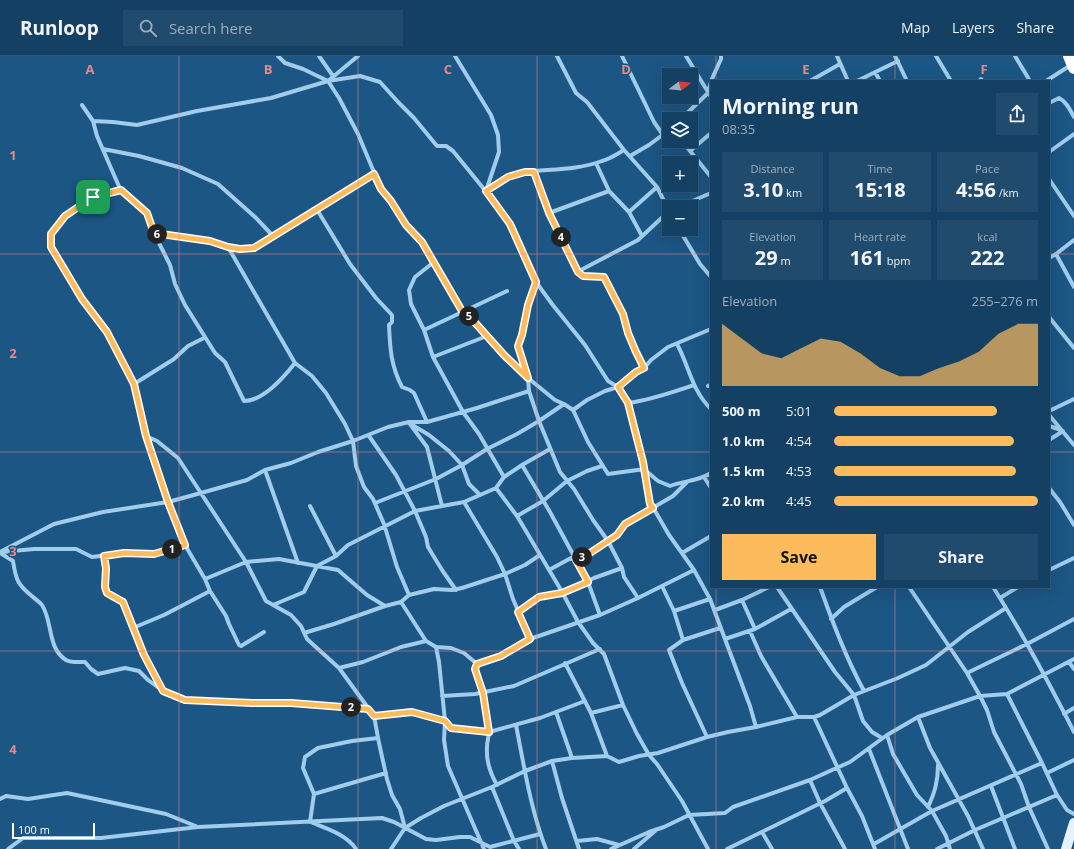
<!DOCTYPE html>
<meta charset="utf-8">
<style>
:root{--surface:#144063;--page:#214b6c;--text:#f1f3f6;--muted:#9dafbe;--line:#335978;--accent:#fcbc5e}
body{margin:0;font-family:"Open Sans",sans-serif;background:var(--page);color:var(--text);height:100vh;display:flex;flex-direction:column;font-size:15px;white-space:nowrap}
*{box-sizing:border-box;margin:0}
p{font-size:13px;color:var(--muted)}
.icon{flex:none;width:22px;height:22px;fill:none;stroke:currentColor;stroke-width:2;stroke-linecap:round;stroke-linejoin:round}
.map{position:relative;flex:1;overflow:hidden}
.panel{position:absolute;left:710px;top:24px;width:340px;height:508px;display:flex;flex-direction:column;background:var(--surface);border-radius:0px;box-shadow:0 4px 16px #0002,0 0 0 1px var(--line)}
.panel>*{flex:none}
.needle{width:26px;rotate:74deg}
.controls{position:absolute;left:662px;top:12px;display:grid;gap:8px}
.controls a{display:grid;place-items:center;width:36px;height:36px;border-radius:0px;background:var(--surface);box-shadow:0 4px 16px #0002,0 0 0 1px var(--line);font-size:20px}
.scale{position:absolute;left:12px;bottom:10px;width:83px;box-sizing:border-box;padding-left:4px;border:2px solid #fff;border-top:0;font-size:11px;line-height:14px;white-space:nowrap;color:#fff;-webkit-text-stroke:3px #1b5684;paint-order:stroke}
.pin{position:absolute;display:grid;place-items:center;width:34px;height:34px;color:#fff;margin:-17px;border-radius:8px;box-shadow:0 2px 6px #0006}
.km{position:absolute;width:20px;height:20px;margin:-10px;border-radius:50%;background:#222;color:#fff;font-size:11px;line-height:20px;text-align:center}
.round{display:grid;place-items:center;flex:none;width:42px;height:42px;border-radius:0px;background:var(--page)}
.overview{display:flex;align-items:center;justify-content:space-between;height:68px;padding:0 12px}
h1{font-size:22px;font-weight:700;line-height:30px}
.stats{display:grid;grid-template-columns:repeat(3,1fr);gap:6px;height:68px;padding:4px 12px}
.stats div{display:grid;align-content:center;border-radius:0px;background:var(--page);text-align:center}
.stats b{font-size:20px;font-weight:700}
.stats small{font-size:11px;font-weight:400}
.stats p{font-size:11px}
.chart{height:112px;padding:8px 12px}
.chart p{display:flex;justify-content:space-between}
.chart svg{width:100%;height:72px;margin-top:4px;fill:var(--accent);opacity:.7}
.button{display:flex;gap:8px;margin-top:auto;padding:8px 12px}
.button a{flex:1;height:46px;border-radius:0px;background:var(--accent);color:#111;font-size:16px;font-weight:700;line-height:46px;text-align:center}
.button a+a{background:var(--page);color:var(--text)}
ul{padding:0 12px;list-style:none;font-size:13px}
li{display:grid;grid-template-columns:64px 48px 1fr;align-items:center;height:30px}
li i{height:10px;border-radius:5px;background:var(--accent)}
header{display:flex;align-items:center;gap:24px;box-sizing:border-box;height:56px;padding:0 20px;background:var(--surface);border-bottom:1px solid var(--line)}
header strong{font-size:19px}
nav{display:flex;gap:22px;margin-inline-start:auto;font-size:14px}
.search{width:280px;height:36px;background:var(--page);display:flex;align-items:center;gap:10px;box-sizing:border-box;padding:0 14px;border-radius:0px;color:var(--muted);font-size:15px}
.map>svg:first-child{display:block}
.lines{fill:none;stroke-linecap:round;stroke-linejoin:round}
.street{stroke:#a1cceb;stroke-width:4}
.primary{stroke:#e6f2ff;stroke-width:10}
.highway{stroke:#fff;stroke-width:12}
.route-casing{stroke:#fff;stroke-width:8}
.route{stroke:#fcbc5e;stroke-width:5}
.grid{fill:none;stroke:#e88989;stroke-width:1;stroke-opacity:0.55}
.grid-label{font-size:13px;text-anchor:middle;font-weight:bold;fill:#e88989;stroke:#1b5684;stroke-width:3;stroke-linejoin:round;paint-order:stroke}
</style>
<header>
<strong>Runloop</strong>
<div class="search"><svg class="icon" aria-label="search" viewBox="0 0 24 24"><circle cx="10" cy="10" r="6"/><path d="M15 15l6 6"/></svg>Search here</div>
<nav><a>Map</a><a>Layers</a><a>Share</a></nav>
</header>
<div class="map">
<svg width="1074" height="793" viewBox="0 0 1074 793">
<rect width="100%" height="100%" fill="#1b5684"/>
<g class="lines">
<path class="street" d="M 278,0 L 285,7 L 303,13 L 328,25 L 339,42 L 358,78 L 381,133 L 391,145 L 405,169 L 422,185 L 462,255 L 470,261 L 504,299 L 528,322 L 555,344 L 564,348 L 573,354 L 588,386 L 608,418 L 645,413
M 319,0 L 333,20
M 455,0 L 491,59 L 498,79 L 499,96 L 486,135
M 557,0 L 576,37 L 587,46 L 624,94 L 657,131 L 669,155
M 622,0 L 654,66 L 663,79
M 686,0 L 711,41
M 837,0 L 848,25
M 895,0 L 907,25
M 936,0 L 951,25
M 1015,0 L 1030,25
M 875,16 L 880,25
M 328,25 L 358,0
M 711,25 L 721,3 L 721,0
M 810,25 L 840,8
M 857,25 L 898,5
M 979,25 L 981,23 L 982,25
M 1046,25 L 1071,9
M 1049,47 L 1059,42 C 1067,46 1070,54 1074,61
M 82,49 L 93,65 L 97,80 L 121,135 L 147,157 L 154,177 L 170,209 L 175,228 L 185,249 L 215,297 L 225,306 L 244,345 C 263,345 284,321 295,307 L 228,191
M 681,63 L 708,37 L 711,26
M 93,65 L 113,66 L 137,69 L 197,55 L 271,42 L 328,25 L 360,20 L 380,26 L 398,46 L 414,62 L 437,90 L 446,90 L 453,95 L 501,154 L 510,168 L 536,226 L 552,248 L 585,289 L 608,325 L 618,331 L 628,347 L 643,406 L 651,448 L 669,479 L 694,514 L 710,543 L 750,650 L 756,671
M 682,85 L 711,121
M 103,93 L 139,100 L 182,112 L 218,128 L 255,161 L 273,180
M 690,95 L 711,77
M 1049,96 L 1074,78
M 630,100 L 649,89 L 669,74
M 596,107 L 609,135 L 629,156 L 642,180
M 534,116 L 549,157 L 579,215 L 583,220 L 604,221 L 623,258 L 628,277 L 636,297 L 644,312
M 1049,123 L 1074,160
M 121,135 L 93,141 L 65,160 L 51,178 L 51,191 L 82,243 L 107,275 L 134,328 L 174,303 L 188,290 L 204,282
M 486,135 C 498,127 511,118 525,116 C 551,113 578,114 602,105 C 610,103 617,98 624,94
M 678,151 L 711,137
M 316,152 L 350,208 L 376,242 L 392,259 L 392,266 L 389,269 C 390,293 391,310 402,331 L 410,334 L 414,337 L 427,366
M 629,156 L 657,131
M 549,157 L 609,135
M 679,173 L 700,208 L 711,221
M 154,177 L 210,185 L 228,191 L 240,193 L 254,192 L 374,118
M 1056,198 L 1074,231
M 1049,202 L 1056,198 L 1074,184
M 434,206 L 415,221 L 409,234 L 411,248 L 424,274 L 433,301 L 463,356 L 479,378 L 504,421
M 579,215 L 638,184 L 669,155
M 536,226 L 529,249 L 523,279 L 518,289 L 528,322 L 529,335 L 539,365 L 560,416 L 574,433 L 593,464 L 608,485 L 622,512 L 624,521 L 638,542
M 1049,261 L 1074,292
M 424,274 L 507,235
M 677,288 C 689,310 692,335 711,353
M 433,301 L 487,280
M 295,307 L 312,320 L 326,337 L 345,368 L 353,385 L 356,410 L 364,431 L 373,443 L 384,468 L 397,511 L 409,539 L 401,546 L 385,550 L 334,568 L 304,577
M 134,328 L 146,380 L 168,446 L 185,489
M 708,330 L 711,329
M 628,347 C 651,344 673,336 694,329
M 573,354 L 587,344 L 605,335 L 618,331 L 636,316 L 644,312 L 651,304 L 668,291 L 711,273
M 1049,355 L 1074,343
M 1049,359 L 1074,389
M 409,367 L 429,379 L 449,395 L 462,409 L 469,428 L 480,439
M 410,368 L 427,391 L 442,450
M 1049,370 L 1061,374
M 146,380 L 157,385 L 178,402 L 246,506 L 266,545 L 291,559 L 301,570 L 307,583 L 339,612
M 369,380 L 396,419 L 415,455 L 426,481 L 428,491 L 442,514 L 456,534
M 1049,384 L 1063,375
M 522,409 L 550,456 L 588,526 L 600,559
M 265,414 L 298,507
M 645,414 L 658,425 L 670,430 C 683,425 699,425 711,417
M 704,421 L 711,432
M 496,432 L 517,460 L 561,534 L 578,566 L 593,587 L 604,598 L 623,649 L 637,678 L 649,699 L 657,708 L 682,745 L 708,793
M 1049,432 L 1060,446 L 1074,469
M 464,446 L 497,501 L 505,518 L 525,509 L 540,499
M 375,447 L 436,423 L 462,409 L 487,393 L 517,378 L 539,365 L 564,348
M 310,450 L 336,500
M 517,460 L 543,445 L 567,425 L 587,415 L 602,410
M 0,496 L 54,468 L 103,456 L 168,446 L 201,437 L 247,424 L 265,414 L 291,407 L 318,396 L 353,385 L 388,371 L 409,366 L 427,366 L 477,352 L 529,335
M 2,496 L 34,493 L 76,493 L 92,501 L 124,497 L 154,498 L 185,489 L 205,523 L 246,506 L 279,503 L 338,514 L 367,539 L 385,550
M 0,497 L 13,505 C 16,525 18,529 33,541 C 36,544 40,546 42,549 C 53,566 47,592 66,604 C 71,607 79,606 85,606 L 91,613 L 98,618 L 125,612 L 139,615 L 148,624 L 163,635 L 185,644 L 252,647 L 291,647 L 368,653
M 682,497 L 711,480
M 104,500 L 106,512 L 105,531 L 107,537 L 123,546 L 133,572 L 164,559 L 210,535
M 549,514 L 571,502 L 576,504 L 590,497 L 617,479 L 625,468 L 673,440 L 687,426
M 1049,514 L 1074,502
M 205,523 L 210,535 L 226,560 L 229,568 L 239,589 L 241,590 L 264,576
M 662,530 L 674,555 L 683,584
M 777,531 L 835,616 L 854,639 L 863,665 L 872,676 L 882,682
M 820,531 C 833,567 846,602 864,635
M 909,531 L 967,617 L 980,640 L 987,654 L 994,676 L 1021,728 L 1029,751 L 1048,793
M 993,531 C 1023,578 1049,627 1074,676
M 409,539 L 434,533 L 452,534 L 462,532 L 505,518 L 513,543 L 530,583
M 1000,542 L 1018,531
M 742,544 L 755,573
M 401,546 L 426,585 L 436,591 L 451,592 L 464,597 L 477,608 L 501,600 L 530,583 L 600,559 L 638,542 L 694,514
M 273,549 L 304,536 L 317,510 L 336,500 L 348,489 L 415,455 L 464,446 L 496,432 L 504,421 L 522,409 L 550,393
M 715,554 L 742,544 L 769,531
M 674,555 L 710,543
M 518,556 L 539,541 L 563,537 L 594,522 L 622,512
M 831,563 L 844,551 L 877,531
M 133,572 L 144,599 L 162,633
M 750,575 L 761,600 L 797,661
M 725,583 L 755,573 L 791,553
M 426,585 L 401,591 L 363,606 L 339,612 L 374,660 L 412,656 L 445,665 L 451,672 L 489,676 L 540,662 L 585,645
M 436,591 L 439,606 L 445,665 L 444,684 L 448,710 L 484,793
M 1069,606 L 1074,613
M 565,607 L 591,657 L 607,700
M 477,608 C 473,617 481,629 484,638 C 486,650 489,663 489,675 C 489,680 487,685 487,691 C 486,705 490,717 497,729
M 967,617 L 1027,588 L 1074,563
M 1007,638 L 1042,707 L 1057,739 L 1067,754 L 1074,758
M 442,640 L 475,638 L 514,630 L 600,593
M 556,656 L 572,702
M 591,657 L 623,649
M 1064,658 L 1074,652
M 374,660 L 379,687 L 387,723 L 392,739 L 400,753 L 405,772
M 918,661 L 930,692 L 968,760 L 983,793
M 516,669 C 524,710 531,755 546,793
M 887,679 L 893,698 L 917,739 L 932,755 L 946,780 L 950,793
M 707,681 L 682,627 L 669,594 L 683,584 L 720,572
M 869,693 L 908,793
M 552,705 L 562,742 L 579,793
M 1047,717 L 1074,704
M 810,724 L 820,747 L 845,793
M 991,730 L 1015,793
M 492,731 L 514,785 L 519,793
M 847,732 L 862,760 L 875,793
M 314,738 L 386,717
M 0,743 L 6,740 L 28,743 L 67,737 L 166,758 L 198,771 L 382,762 L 394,766 L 426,783 L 436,784 L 460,781 L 470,781 L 490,791 L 540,778
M 928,751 C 935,736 938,725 938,709
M 310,766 L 314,738 L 303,712 L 305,701 L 318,692 L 352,685 L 378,682
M 313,767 C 328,773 347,779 356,793
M 762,776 L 772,793
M 577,785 L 597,783 L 619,789
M 874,788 L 932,755 L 1042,707
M 8,793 L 23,782 L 101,782 L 198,771
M 391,793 L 405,772 L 421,762 L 444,750 L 492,731 L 525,715 L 552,705 L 572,702 L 607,700 L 619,706 L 639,700 L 658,697 L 707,681 L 728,676 L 756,671 L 797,661 L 814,661 L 820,659 L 854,639 L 898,622 L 926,609 L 968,576 L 1006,552
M 611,793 L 649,776 L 664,771 L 689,759 L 725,757 L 733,751 L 810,724 L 850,706 L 887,679 L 918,661 L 980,640 L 1007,638 L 1074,603
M 634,793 L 655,775
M 727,793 L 825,745 L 847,732 L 814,661
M 937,793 L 975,774 L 1057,739"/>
<path class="primary" d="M 1066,793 L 1074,767"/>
<path class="highway" d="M 1069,0 L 1074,12"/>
</g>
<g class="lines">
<g class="route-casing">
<path id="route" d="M 525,116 L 534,116 L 549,157 L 578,216 L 583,220 L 604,221 L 623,258 L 628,277 L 636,296 L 644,312 L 636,316 L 618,331 L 628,347 L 643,406 L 650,448 L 653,452 L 625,468 L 617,479 L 590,497 L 576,504 L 588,526 L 562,537 L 539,541 L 518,556 L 530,583 L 501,600 L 477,608 L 475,613 L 483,637 L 489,676 L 451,672 L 445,665 L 412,656 L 374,660 L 368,653 L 291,647 L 252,647 L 185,644 L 163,635 L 144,599 L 123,546 L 107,537 L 105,531 L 106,512 L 104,500 L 124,497 L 154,498 L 185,489 L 168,446 L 146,380 L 134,328 L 107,276 L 82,243 L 51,191 L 51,178 L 65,160 L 93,141 L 121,134 L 147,157 L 154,177 L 210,185 L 228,191 L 240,193 L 254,192 L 374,118 L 381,133 L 391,145 L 406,169 L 422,186 L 462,255 L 470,261 L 504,299 L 528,322 L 518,290 L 522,279 L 528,249 L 536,226 L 510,168 L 486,135 L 508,121 Z"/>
</g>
<use href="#route" class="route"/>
</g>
<path class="grid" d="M 179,0 L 179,793M 358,0 L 358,793M 537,0 L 537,793M 716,0 L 716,25M 895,0 L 895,25M 0,198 L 711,198M 1049,198 L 1074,198M 0,396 L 711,396M 1049,396 L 1074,396M 716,531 L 716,793M 895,531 L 895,793M 0,595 L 1074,595"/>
<g class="grid-label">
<text x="90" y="18">A</text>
<text x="268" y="18">B</text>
<text x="448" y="18">C</text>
<text x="626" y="18">D</text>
<text x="806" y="18">E</text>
<text x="984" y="18">F</text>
<text x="13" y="104">1</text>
<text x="13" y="302">2</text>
<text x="13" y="500">3</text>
<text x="13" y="698">4</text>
</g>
</svg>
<div class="controls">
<a><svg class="needle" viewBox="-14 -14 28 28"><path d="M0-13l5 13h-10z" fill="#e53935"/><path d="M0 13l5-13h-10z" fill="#9dafbe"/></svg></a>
<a><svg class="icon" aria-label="layers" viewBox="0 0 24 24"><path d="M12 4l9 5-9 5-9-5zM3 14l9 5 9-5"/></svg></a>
<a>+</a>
<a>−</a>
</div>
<div class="scale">100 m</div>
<div class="pin" style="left:93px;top:141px;background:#1e9e55"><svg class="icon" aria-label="arrive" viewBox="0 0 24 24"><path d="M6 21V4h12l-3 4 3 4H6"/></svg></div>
<b class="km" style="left:172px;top:493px">1</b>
<b class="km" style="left:351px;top:651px">2</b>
<b class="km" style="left:582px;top:501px">3</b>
<b class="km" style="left:561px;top:181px">4</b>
<b class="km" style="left:469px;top:260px">5</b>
<b class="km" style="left:157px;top:178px">6</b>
<section class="panel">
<div class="overview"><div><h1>Morning run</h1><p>08:35</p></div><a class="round"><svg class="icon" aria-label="share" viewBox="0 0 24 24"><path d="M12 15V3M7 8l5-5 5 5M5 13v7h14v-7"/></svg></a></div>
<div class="stats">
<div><p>Distance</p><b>3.10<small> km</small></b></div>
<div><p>Time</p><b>15:18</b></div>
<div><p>Pace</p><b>4:56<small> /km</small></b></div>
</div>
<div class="stats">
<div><p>Elevation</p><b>29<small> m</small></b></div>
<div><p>Heart rate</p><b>161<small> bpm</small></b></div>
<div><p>kcal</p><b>222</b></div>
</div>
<div class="chart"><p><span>Elevation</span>255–276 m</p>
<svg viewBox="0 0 160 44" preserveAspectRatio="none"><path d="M0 44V6L10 15L20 24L30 27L40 21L50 15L60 17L70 24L80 33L90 38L100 38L110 33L120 29L130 23L140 12L150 6L160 6V44z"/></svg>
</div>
<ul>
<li><b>500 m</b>5:01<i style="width:80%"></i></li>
<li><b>1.0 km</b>4:54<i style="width:88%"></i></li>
<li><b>1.5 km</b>4:53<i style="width:89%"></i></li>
<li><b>2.0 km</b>4:45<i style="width:100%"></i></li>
</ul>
<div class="button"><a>Save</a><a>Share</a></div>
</section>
</div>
